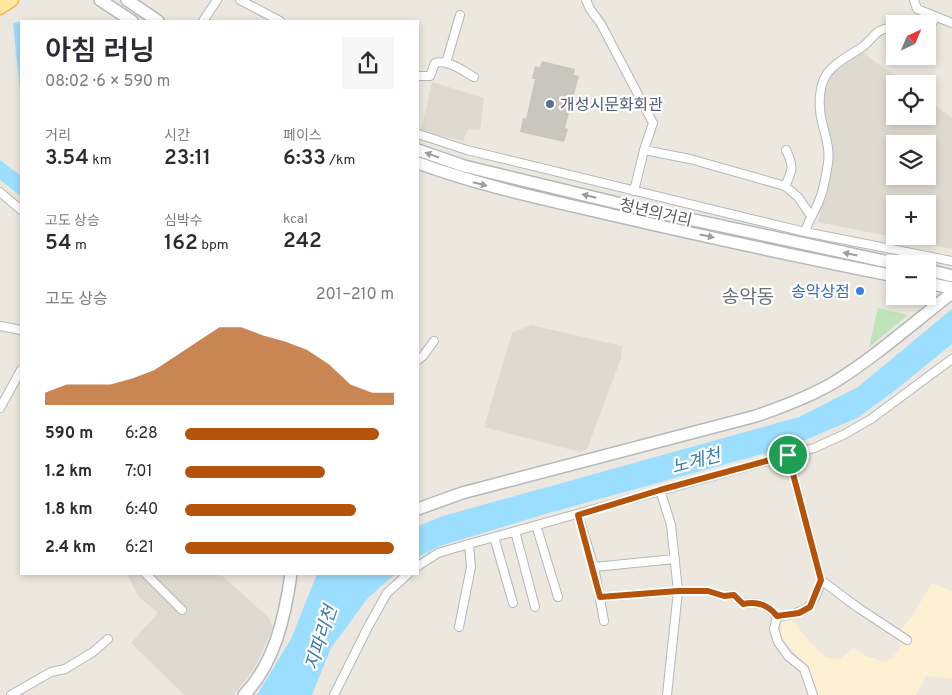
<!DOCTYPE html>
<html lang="ko">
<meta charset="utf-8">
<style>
:root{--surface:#fff;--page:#f7f7f7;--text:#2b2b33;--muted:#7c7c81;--accent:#b45309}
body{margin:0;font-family:Overpass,"Noto Sans KR",sans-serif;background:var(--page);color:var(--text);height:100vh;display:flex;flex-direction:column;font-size:19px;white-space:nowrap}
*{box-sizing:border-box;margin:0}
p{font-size:16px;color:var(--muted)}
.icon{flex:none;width:28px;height:28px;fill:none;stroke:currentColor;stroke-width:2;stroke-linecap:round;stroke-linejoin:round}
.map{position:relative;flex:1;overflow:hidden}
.side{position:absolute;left:20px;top:20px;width:399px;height:555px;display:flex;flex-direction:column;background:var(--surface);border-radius:0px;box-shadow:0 2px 8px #0003}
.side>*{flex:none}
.needle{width:32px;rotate:44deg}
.fabs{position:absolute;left:886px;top:15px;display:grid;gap:10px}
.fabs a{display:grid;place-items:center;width:50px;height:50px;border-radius:0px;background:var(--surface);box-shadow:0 2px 8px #0003;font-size:25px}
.pin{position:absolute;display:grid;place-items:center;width:42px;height:42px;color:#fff;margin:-21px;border:2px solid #fff;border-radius:50%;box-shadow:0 1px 5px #0007}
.round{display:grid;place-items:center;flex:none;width:52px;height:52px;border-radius:0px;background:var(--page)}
.head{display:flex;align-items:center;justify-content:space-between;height:85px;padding:0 25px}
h1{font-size:28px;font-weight:600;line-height:38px}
.metrics{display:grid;grid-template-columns:repeat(3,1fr);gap:8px;height:85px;padding:5px 25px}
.metrics div{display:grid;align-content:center}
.metrics b{font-size:21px;font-weight:600}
.metrics small{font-size:14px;font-weight:400}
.metrics p{font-size:14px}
.chart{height:140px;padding:10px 25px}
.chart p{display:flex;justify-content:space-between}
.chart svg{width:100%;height:90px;margin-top:5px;fill:var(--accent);opacity:.7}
ul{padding:0 25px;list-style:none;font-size:16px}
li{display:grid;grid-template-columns:80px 60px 1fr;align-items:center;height:38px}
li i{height:12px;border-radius:6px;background:var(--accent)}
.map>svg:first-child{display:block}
.commercial{fill:#fef0d2}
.education{fill:#dedad0;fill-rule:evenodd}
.green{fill:#bfe4bb}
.water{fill:#9cdeff}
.building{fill:#c9c5bf}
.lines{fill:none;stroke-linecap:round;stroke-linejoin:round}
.street-casing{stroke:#b3b7bb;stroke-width:10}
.secondary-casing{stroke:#b3b8bd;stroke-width:14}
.primary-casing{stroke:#f2b652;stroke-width:15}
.street{stroke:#fff;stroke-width:8}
.secondary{stroke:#fff;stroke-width:11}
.primary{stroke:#ffe7a1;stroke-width:12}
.oneway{fill:#9b9ea0}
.route-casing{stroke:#fff;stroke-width:10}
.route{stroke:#b45309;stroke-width:6}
.service-dot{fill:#5c6f8a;stroke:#fff;stroke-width:2}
.shop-dot{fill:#3f7fe0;stroke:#fff;stroke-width:2}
.labels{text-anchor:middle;stroke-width:4.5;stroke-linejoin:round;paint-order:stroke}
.service-label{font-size:16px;fill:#4e5e75;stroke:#fff;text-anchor:start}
.street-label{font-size:16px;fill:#585d61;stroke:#fff}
.shop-label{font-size:16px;fill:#366cbe;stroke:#fff;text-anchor:end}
.water-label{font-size:18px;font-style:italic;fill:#387aa8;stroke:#fff}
.quarter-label{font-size:19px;fill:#696f73;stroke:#fff}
</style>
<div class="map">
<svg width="952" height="695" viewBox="0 0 952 695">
<rect width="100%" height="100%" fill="#ece8df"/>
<path class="commercial" d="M 932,583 L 952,591 L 952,679 L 926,676 L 916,695 L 815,695 L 808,670 L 781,636 L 781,622 L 783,618 L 794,622 L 809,641 L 826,657 L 840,659 L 853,648 L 866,656 L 886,662 L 900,650 L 901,630 L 912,616 Z"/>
<path class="education" d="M 861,51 L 906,84 L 895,84 L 895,116 L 928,116 L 928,100 L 952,118 L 952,249 L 818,222 L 832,162 L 832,146 L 823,116 L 823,97 L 826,81 L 834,71 ZM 895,144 L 928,144 L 928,176 L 895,176 ZM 895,204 L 928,204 L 928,236 L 895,236 Z
M 432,82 L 484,98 L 480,130 L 468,129 L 463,141 L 421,131 Z
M 531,325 L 622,346 L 621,358 L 587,449 L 580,452 L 484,427 L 512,333 Z
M 130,574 L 220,574 L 269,618 L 273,628 L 255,667 L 234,695 L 184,695 L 131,643 L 158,613 L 138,596 L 128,576 Z"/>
<path class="green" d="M 878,308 L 908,315 L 869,347 Z"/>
<path class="water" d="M 20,22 L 21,31 L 21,100 L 13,23 Z
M 0,160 L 21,176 L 21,196 L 0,180 Z
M 952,309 L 952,344 L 893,392 L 857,418 L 791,446 L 545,514 L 440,546 L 418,557 L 418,526 L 443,516 L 799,417 L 858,387 Z
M 317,574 L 395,574 L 368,598 L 331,648 L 312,695 L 257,695 L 291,639 Z"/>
<path class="building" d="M 542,61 L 575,69 L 574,75 L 579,76 L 565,128 L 568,129 L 564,142 L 520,132 L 523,118 L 526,119 L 535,79 L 532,79 L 535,66 L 540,67 Z"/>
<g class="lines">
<g class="street-casing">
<path id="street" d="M 240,0 L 280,21
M 586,0 L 590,9 L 601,24 L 653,123 L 644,150 L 634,191
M 914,0 L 917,9 L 952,23
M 203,21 L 217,0
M 928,31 L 935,18
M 446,63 L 460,15
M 418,76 L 430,76 L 435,63 C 448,59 463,71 474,77
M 418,134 L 467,150 L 805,232 C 808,221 815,212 819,201 C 824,190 826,175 828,163 C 830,150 826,138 823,126 C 818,108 817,81 832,68 C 840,60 851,54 861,48 C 875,38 875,27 895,28
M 644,150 L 690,159 L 785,186 L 798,197 L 811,216
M 785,186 C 793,170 794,166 786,150
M 0,192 L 21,210
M 805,232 L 952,261
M 0,326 L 21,330
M 418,360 L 423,356 L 434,341
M 0,408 L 21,370
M 788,455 L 821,580 L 857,607 L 907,640
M 660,490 L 671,525 L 678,591 L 667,695
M 578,515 L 594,567 L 604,621
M 536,525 L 558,597
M 515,531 L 535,607
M 494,537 L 513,603
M 418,566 L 438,553 L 469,544 L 814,448 L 843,435 L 871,419 L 952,359
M 594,567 L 675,559
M 146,574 L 182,610
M 600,597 L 678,591 L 707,591 L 724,596 L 734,595 L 743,604 C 758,601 768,605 777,617 L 774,629 L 778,642 L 788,656 L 804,669 L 813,695
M 777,617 C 805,612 814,610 821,580
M 459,627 L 471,567 L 469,544
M 11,695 L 51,672 L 65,669 L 93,652 L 108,639
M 334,695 L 368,627 L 387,593 L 408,574"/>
</g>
<g class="secondary-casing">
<path id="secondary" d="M 100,0 L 132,21
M 127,0 L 158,21
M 418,150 L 464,166 L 638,208 L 898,264
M 418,163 C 481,186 547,200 612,215 C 706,237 800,257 895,276
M 928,270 L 952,276
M 928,283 L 952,288
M 418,509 L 462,493 L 756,416 C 782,407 809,397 833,383 C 875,357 913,323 952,293
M 244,695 C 275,663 285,616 291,574"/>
</g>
<g class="primary-casing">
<path id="primary" d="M 0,8 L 12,0"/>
</g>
<use href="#street" class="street"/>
<use href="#secondary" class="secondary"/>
<use href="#primary" class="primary"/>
</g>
<defs><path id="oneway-solid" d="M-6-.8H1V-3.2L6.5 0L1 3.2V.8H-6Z" transform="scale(1.25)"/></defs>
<g class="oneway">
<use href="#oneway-solid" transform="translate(432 155) rotate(-161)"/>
<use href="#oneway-solid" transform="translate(480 184) rotate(14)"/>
<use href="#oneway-solid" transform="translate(589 196) rotate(-166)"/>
<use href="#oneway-solid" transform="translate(707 236) rotate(12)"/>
<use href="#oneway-solid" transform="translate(850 254) rotate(-168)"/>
</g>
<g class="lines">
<g class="route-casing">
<path id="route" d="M 788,455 L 821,580 L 810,607 L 799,613 L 777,616 C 768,605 758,601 743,604 L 734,595 L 724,596 L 708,591 L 678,591 L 600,597 L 578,515 L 660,490 Z"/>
</g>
<use href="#route" class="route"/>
</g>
<circle class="service-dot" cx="550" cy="104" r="5"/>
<circle class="shop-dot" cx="860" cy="291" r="5"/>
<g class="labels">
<g class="service-label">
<text x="560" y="110">개성시문화회관</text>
</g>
<g class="street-label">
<text transform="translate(656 212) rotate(13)" y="6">청년의거리</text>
</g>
<g class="shop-label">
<text x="850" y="297">송악상점</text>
</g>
<g class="water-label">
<text transform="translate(696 461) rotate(-15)" y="6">노계천</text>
<text transform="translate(321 638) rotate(-72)" y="6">지파리천</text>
</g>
<g class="quarter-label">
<text x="748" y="303">송악동</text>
</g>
</g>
</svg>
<div class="fabs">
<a><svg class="needle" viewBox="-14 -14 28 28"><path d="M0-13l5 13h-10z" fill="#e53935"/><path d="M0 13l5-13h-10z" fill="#7c7c81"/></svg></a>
<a><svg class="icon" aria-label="locate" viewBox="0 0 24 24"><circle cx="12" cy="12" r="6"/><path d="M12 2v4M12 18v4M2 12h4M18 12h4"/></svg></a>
<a><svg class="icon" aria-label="layers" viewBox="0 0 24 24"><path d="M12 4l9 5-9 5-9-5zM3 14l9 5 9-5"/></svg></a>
<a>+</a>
<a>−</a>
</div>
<div class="pin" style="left:788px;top:455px;background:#1e9e55"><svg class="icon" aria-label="arrive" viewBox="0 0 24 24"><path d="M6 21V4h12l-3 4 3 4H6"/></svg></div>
<section class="side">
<div class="head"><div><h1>아침 러닝</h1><p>08:02 · 6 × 590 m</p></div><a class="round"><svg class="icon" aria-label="share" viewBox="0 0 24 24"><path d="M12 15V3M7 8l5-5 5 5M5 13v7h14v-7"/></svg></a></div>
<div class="metrics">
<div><p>거리</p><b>3.54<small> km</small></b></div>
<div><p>시간</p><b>23:11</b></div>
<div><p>페이스</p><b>6:33<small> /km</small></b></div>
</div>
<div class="metrics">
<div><p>고도 상승</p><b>54<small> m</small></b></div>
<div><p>심박수</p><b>162<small> bpm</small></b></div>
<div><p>kcal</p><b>242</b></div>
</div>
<div class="chart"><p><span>고도 상승</span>201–210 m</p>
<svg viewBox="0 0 160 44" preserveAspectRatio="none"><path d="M0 44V38L10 34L20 34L30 34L40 31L50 27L60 20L70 13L80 6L90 6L100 10L110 13L120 17L130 24L140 34L150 38L160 38V44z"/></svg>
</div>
<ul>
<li><b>590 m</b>6:28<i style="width:93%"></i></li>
<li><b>1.2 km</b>7:01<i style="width:67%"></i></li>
<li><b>1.8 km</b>6:40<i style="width:82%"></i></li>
<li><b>2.4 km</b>6:21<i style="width:100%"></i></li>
</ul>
</section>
</div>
